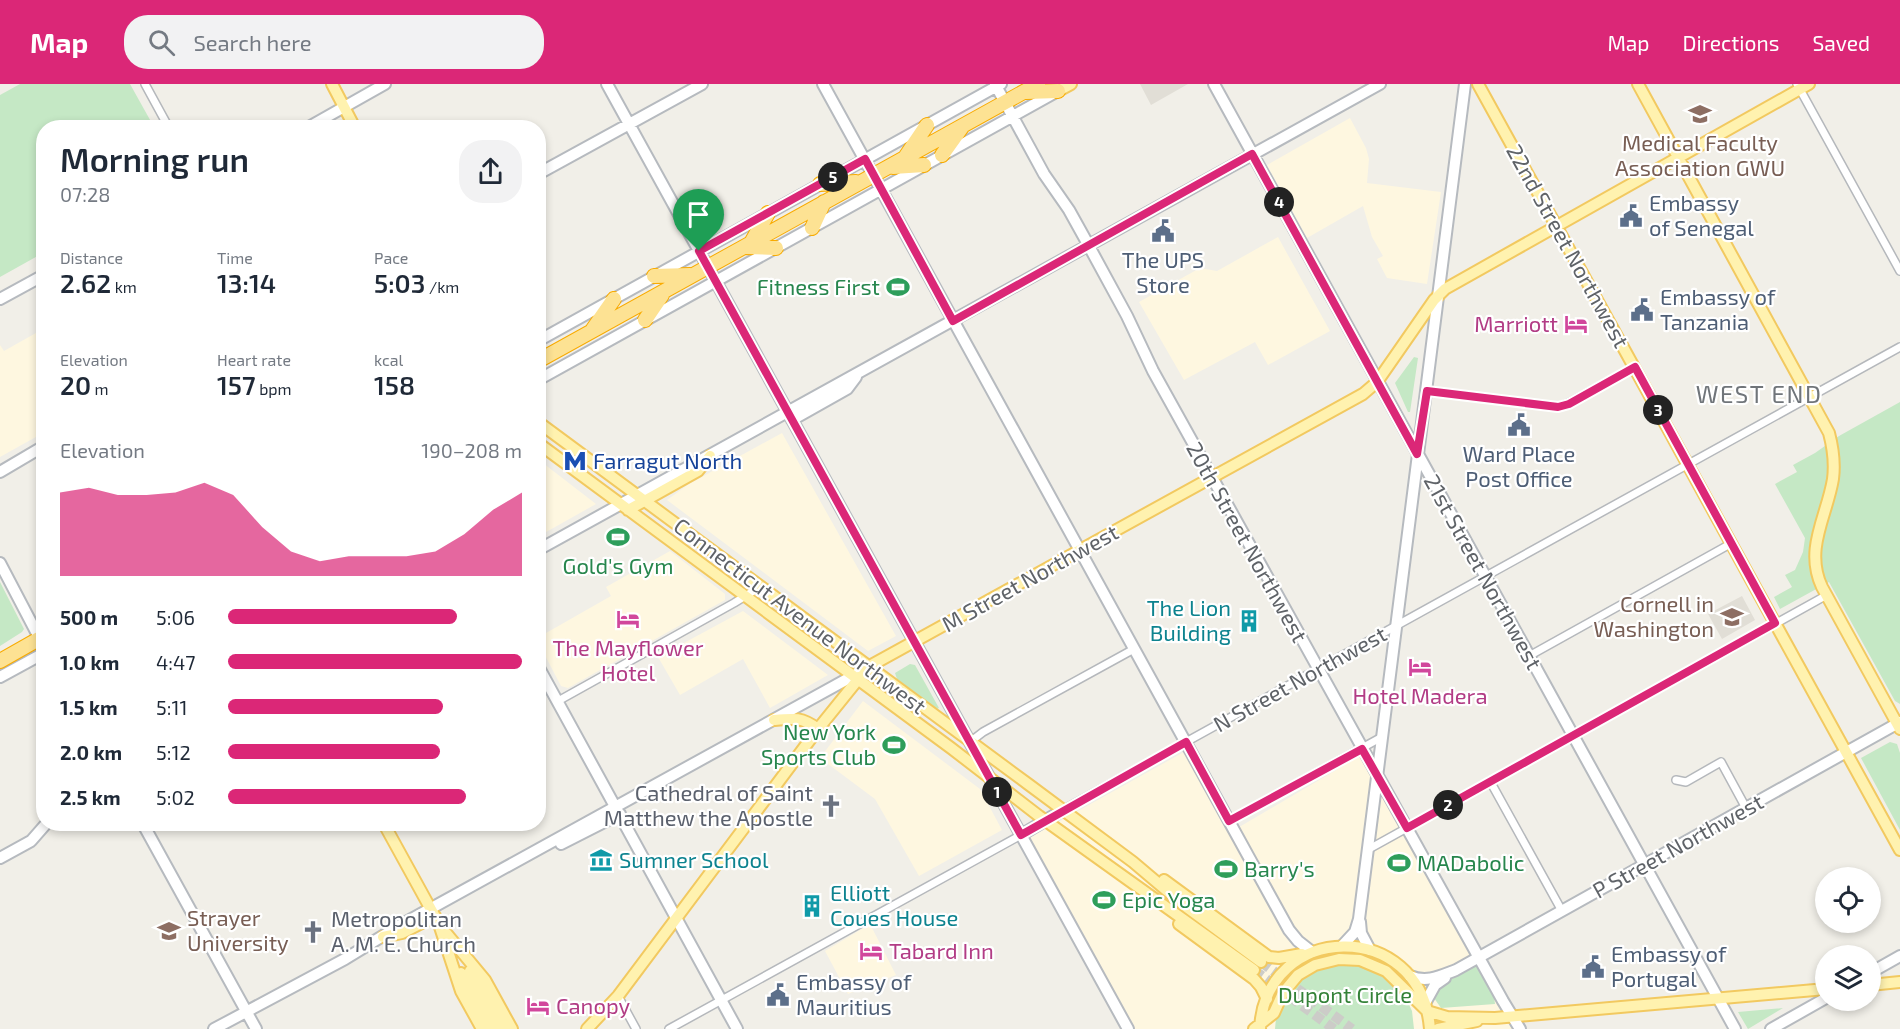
<!DOCTYPE html>
<meta charset="utf-8">
<style>
:root{--surface:#fff;--page:#f2f2f3;--text:#1f2937;--muted:#747a83;--accent:#db2777}
body{margin:0;font-family:"Exo 2",sans-serif;background:var(--page);color:var(--text);height:100vh;display:flex;flex-direction:column;font-size:22px;white-space:nowrap}
*{box-sizing:border-box;margin:0}
p{font-size:20px;color:var(--muted)}
.icon{flex:none;width:33px;height:33px;fill:none;stroke:currentColor;stroke-width:2;stroke-linecap:round;stroke-linejoin:round}
.map{position:relative;flex:1;overflow:hidden}
.side{position:absolute;left:36px;top:36px;width:510px;height:711px;display:flex;flex-direction:column;background:var(--surface);border-radius:24px;box-shadow:0 3px 9px #0003}
.side>*{flex:none}
.fabs{position:absolute;left:1815px;top:783px;display:grid;gap:12px}
.fabs a{display:grid;place-items:center;width:66px;height:66px;border-radius:50%;background:var(--surface);box-shadow:0 3px 9px #0003;font-size:30px}
.pin{position:absolute;display:grid;place-items:center;width:51px;height:51px;color:#fff;margin:-62px -26px;border-radius:50% 50% 50% 0;rotate:-45deg;box-shadow:0 0 6px #0007}
.pin .icon{rotate:45deg}
.km{position:absolute;width:30px;height:30px;margin:-15px;border-radius:50%;background:#222;color:#fff;font-size:16px;line-height:30px;text-align:center}
.round{display:grid;place-items:center;flex:none;width:63px;height:63px;border-radius:24px;background:var(--page)}
.headline{display:flex;align-items:center;justify-content:space-between;height:102px;padding:0 24px}
h1{font-size:33px;font-weight:600;line-height:45px}
.metrics{display:grid;grid-template-columns:repeat(3,1fr);gap:9px;height:102px;padding:6px 24px}
.metrics div{display:grid;align-content:center}
.metrics b{font-size:26px;font-weight:600}
.metrics small{font-size:16px;font-weight:400}
.metrics p{font-size:16px}
.chart{height:168px;padding:12px 24px}
.chart p{display:flex;justify-content:space-between}
.chart svg{width:100%;height:108px;margin-top:6px;fill:var(--accent);opacity:.7}
ul{padding:0 24px;list-style:none;font-size:20px}
li{display:grid;grid-template-columns:96px 72px 1fr;align-items:center;height:45px}
li i{height:15px;border-radius:8px;background:var(--accent)}
header{display:flex;align-items:center;gap:36px;box-sizing:border-box;height:84px;padding:0 30px;background:var(--accent);color:#fff}
header strong{font-size:28px}
nav{display:flex;gap:33px;margin-inline-start:auto;font-size:21px}
.search{width:420px;height:54px;background:var(--page);display:flex;align-items:center;gap:15px;box-sizing:border-box;padding:0 21px;border-radius:24px;color:var(--muted);font-size:22px}
.map>svg:first-child{display:block}
.commercial{fill:#fef7e0}
.education{fill:#e1ded6}
.green{fill:#c5e8c5}
.lines{fill:none;stroke-linecap:round;stroke-linejoin:round}
.primary-tunnel{stroke:#ccccc8;stroke-width:10;stroke-dasharray:10 5;stroke-linecap:butt}
.street-casing{stroke:#b5b8bc;stroke-width:10}
.secondary-casing{stroke:#b6babf;stroke-width:14}
.primary-casing{stroke:#f2c960;stroke-width:14}
.highway-casing{stroke:#f9ab00;stroke-width:16}
.street{stroke:#fff;stroke-width:7}
.secondary{stroke:#fff;stroke-width:10}
.primary{stroke:#fff2af;stroke-width:10}
.highway{stroke:#fde293;stroke-width:14}
.route-casing{stroke:#fff;stroke-width:12}
.route{stroke:#db2777;stroke-width:8}
.labels{text-anchor:middle;stroke-width:4.5;stroke-linejoin:round;paint-order:stroke}
.education-label{font-size:22px;fill:#785e54;stroke:#fff}
.service-label{font-size:22px;fill:#4e5e75;stroke:#fff;text-anchor:start}
.street-label{font-size:22px;fill:#5f6368;stroke:#fff}
.leisure-label{font-size:22px;fill:#27864d;stroke:#fff;text-anchor:start}
.hotel-label{font-size:22px;fill:#b23c85;stroke:#fff}
.transit-label{font-size:22px;fill:#164399;stroke:#fff;text-anchor:start}
.culture-label{font-size:22px;fill:#0d838f;stroke:#fff;text-anchor:start}
.worship-label{font-size:22px;fill:#5b616d;stroke:#fff;text-anchor:end}
.park-label{font-size:22px;fill:#348238;stroke:#fff}
.neighbourhood-label{font-size:24px;letter-spacing:1.5px;fill:#70757a;stroke:#fff}
</style>
<header>
<strong>Map</strong>
<div class="search"><svg class="icon" aria-label="search" viewBox="0 0 24 24"><circle cx="10" cy="10" r="6"/><path d="M15 15l6 6"/></svg>Search here</div>
<nav><a>Map</a><a>Directions</a><a>Saved</a></nav>
</header>
<div class="map">
<svg width="1900" height="945" viewBox="0 0 1900 945">
<rect width="100%" height="100%" fill="#f1efe8"/>
<path class="commercial" d="M 1350,34 L 1366,64 L 1369,75 L 1367,99 L 1441,108 L 1427,200 L 1387,194 L 1377,175 L 1383,172 L 1372,153 L 1363,122 L 1307,154 L 1267,81 Z
M 1278,153 L 1330,247 L 1268,281 L 1255,258 L 1184,296 L 1139,218 L 1200,184 L 1217,187 Z
M 43,245 L 43,349 L 0,373 L 0,261 L 4,267 Z
M 782,349 L 896,552 L 868,567 L 667,416 L 689,400 Z
M 539,376 L 596,420 L 539,452 L 538,452 Z
M 670,467 L 725,510 L 725,516 L 568,604 L 561,602 L 539,560 L 539,553 L 611,512 L 606,503 Z
M 743,527 L 828,591 L 770,624 L 743,575 L 680,611 L 658,573 Z
M 863,617 L 980,705 L 1002,746 L 919,792 L 875,715 L 820,674 Z
M 1184,668 L 1229,749 L 1360,672 L 1464,860 L 1484,884 L 1520,945 L 1128,945 L 1024,757 Z
M 870,840 L 896,891 L 848,910 L 825,867 Z"/>
<path class="education" d="M 1140,0 L 1188,0 L 1151,21 Z
M 1742,512 L 1755,536 L 1722,555 L 1708,530 Z"/>
<path class="green" d="M 20,0 L 130,0 L 154,43 L 44,44 L 43,169 L 0,193 L 0,11 Z
M 1414,273 L 1418,274 L 1410,328 L 1408,328 L 1395,299 Z
M 1900,318 L 1900,620 L 1895,617 L 1829,498 L 1780,525 L 1774,513 L 1792,503 L 1785,491 L 1795,486 L 1803,468 L 1805,454 L 1775,400 L 1797,388 L 1793,381 L 1815,369 L 1839,352 Z
M 0,498 L 24,545 L 22,548 L 0,562 Z
M 910,580 L 915,581 L 939,624 L 937,625 L 897,595 L 895,589 Z
M 1890,658 L 1897,660 L 1900,669 L 1900,746 L 1861,674 Z
M 1344,877 L 1376,885 L 1404,910 L 1412,927 L 1414,945 L 1275,945 L 1276,934 L 1282,916 L 1308,888 Z
M 1473,883 L 1478,883 L 1494,912 L 1495,920 L 1441,924 L 1434,914 L 1436,904 Z
M 1783,924 L 1748,945 L 1738,928 Z"/>
<g class="lines">
<path class="primary-tunnel" d="M 1261,878 L 1352,945
M 1254,886 L 1334,945"/>
<g class="street-casing">
<path id="street" d="M 145,0 L 169,44
M 1797,0 L 1900,187
M 1427,307 L 1558,323 L 1569,319 L 1635,283
M 1529,572 L 1732,459
M 558,617 L 734,519 L 760,503
M 970,658 L 983,648 L 1134,565
M 1676,696 L 1686,698 L 1721,678 L 1746,724
M 1490,697 L 1562,827
M 1063,726 L 1900,263
M 1229,737 L 1382,653
M 1369,765 L 1827,511
M 618,912 L 636,945
M 669,945 L 1021,751"/>
</g>
<g class="secondary-casing">
<path id="secondary" d="M 607,0 L 1128,945
M 823,0 L 1289,846 L 1298,857 L 1312,868
M 995,0 L 1044,90 L 1069,126 L 1084,153 L 1127,232 L 1153,287 L 1503,917 L 1520,945
M 1214,0 L 1735,945
M 307,44 L 385,0
M 538,90 L 702,0
M 0,215 L 44,191
M 538,257 L 1001,0
M 538,296 L 1058,7
M 792,336 L 847,305 L 856,293
M 0,388 L 44,362
M 538,466 L 1380,0
M 0,479 L 44,563
M 538,582 L 737,945
M 0,593 L 44,569
M 143,740 L 256,945
M 1021,751 L 1063,726
M 561,760 L 620,730
M 0,774 L 31,757 L 45,741
M 1360,838 L 1361,849 L 1370,866
M 1342,862 L 1355,848 L 1359,835 L 1465,0
M 1870,889 L 1900,872
M 1410,892 C 1427,899 1440,892 1456,886 L 1900,638
M 1425,919 L 1435,901 L 1445,894
M 214,945 L 345,875 L 399,842 L 860,588
M 1771,945 L 1826,914"/>
</g>
<g class="primary-casing">
<path id="primary" d="M 332,0 L 355,44
M 1478,0 L 1900,766
M 1638,0 L 1829,349 C 1833,364 1835,379 1833,395 C 1827,432 1804,465 1822,503 L 1900,645
M 1058,7 L 1071,0
M 538,338 L 1028,700 L 1133,778 L 1185,822 L 1261,878
M 538,359 L 951,664 L 1039,732 L 1254,886
M 628,426 L 698,387 L 710,372
M 774,636 C 794,634 802,633 818,645
M 384,740 L 439,840 L 461,907 L 482,945
M 1164,796 L 1269,873 L 1279,874 L 1302,870
M 1179,840 L 1254,895 L 1261,903 L 1267,915
M 446,849 L 485,896 L 512,945
M 383,853 L 402,849 L 435,832
M 470,887 L 502,945
M 461,889 L 492,945
M 1870,901 L 1900,898
M 587,945 L 618,912 L 818,645 L 868,583 L 1363,310 L 1377,298 L 1434,216 L 1445,205 L 1809,0
M 1254,945 L 1274,929 L 1283,909 L 1298,891 L 1315,881 L 1339,875 L 1360,876 L 1386,887 L 1427,927 L 1447,933 L 1495,934 L 1826,905
M 1260,945 C 1265,837 1421,833 1430,945
M 1438,945 L 1477,937"/>
</g>
<g class="highway-casing">
<path id="highway" d="M 1026,8 L 1058,7
M 942,71 L 962,43
M 906,72 L 927,41
M 893,83 L 924,81
M 820,100 L 856,98
M 812,144 L 824,118
M 751,159 L 768,129
M 746,163 L 776,164
M 654,192 L 690,191
M 645,236 L 662,211
M 593,245 L 614,215
M 538,277 L 1038,0
M 0,577 L 44,552"/>
</g>
<use href="#street" class="street"/>
<use href="#secondary" class="secondary"/>
<use href="#primary" class="primary"/>
<use href="#highway" class="highway"/>
</g>
<g class="lines">
<g class="route-casing">
<path id="route" d="M 1252,70 L 1417,370 L 1427,307 L 1558,323 L 1569,320 L 1635,283 L 1775,539 L 1407,744 L 1362,665 L 1229,737 L 1186,658 L 1021,751 L 699,167 L 865,75 L 953,237 Z"/>
</g>
<use href="#route" class="route"/>
</g>
<defs>
<g id="university-bare" transform="scale(1.8)"><path d="M0-5L7-2L0 1L-7-2ZM-4 1L0 2.5L4 1V4Q0 6-4 4Z" fill="#8d6e63" stroke="#fff" stroke-width="2.5" paint-order="stroke"/></g>
<g id="civic-bare" transform="scale(1.8)"><path d="M-.6-6.5H3V-4.5H.6V-3L4-1V1h2V6H-6V1h2V-1L-.6-3ZM-1.2 2.5V6h2.4V2.5Z" fill="#5c6f8a" stroke="#fff" stroke-width="2.5" paint-order="stroke"/></g>
<g id="stadium-bare" transform="scale(1.8)"><path d="M0-5a6.5 5 0 1 0 0 10a6.5 5 0 1 0 0-10ZM-3.5-1.8h7v3.6h-7Z" fill="#2e9e5b" stroke="#fff" stroke-width="2.5" paint-order="stroke"/></g>
<g id="hotel-bare" transform="scale(1.8)"><path d="M-6-4.5h1.5V1H6V5H4.5V3h-9V5H-6ZM-4 0a1.8 1.8 0 1 1 3.6 0ZM.5 0V-2.5h3Q6-2.5 6 0Z" fill="#d1479c" stroke="#fff" stroke-width="2.5" paint-order="stroke"/></g>
<g id="metro-bare" transform="scale(1.8)"><path d="M-5.5 5V-5H-3L0 0L3-5H5.5V5H3V-.5L0 4L-3-.5V5Z" fill="#1a4fb4" stroke="#fff" stroke-width="2.5" paint-order="stroke"/></g>
<g id="school-bare" transform="scale(1.8)"><path d="M0-5L7-2L0 1L-7-2ZM-4 1L0 2.5L4 1V4Q0 6-4 4Z" fill="#8d6e63" stroke="#fff" stroke-width="2.5" paint-order="stroke"/></g>
<g id="building-bare" transform="scale(1.8)"><path d="M-4-6H4V6H1V3H-1V6H-4ZM-2.5-4.3h1.7v1.8h-1.7ZM.8-4.3h1.7v1.8H.8ZM-2.5-1h1.7V.8h-1.7ZM.8-1h1.7V.8H.8Z" fill="#0f9aa8" stroke="#fff" stroke-width="2.5" paint-order="stroke"/></g>
<g id="church-bare" transform="scale(1.8)"><path d="M-1.2-6h2.4v3.5h3.3v2.4h-3.3V6h-2.4V-.1h-3.3v-2.4h3.3Z" fill="#6b7280" stroke="#fff" stroke-width="2.5" paint-order="stroke"/></g>
<g id="museum-bare" transform="scale(1.8)"><path d="M0-6L6-3V-2H-6V-3ZM-5-1h2V3h-2ZM-1-1h2V3h-2ZM3-1h2V3H3ZM-6 4H6V6H-6Z" fill="#0f9aa8" stroke="#fff" stroke-width="2.5" paint-order="stroke"/></g>
</defs>
<g fill-rule="evenodd">
<use href="#university-bare" x="1700" y="30"/>
<use href="#civic-bare" x="1631" y="132"/>
<use href="#civic-bare" x="1163" y="147"/>
<use href="#stadium-bare" x="898" y="203"/>
<use href="#civic-bare" x="1642" y="226"/>
<use href="#hotel-bare" x="1576" y="240"/>
<use href="#civic-bare" x="1519" y="341"/>
<use href="#metro-bare" x="575" y="377"/>
<use href="#stadium-bare" x="618" y="453"/>
<use href="#school-bare" x="1732" y="533"/>
<use href="#hotel-bare" x="628" y="535"/>
<use href="#building-bare" x="1249" y="537"/>
<use href="#hotel-bare" x="1420" y="583"/>
<use href="#stadium-bare" x="894" y="661"/>
<use href="#church-bare" x="831" y="722"/>
<use href="#museum-bare" x="601" y="776"/>
<use href="#stadium-bare" x="1399" y="779"/>
<use href="#stadium-bare" x="1226" y="785"/>
<use href="#stadium-bare" x="1104" y="816"/>
<use href="#building-bare" x="812" y="822"/>
<use href="#university-bare" x="169" y="847"/>
<use href="#church-bare" x="313" y="848"/>
<use href="#hotel-bare" x="871" y="867"/>
<use href="#civic-bare" x="1593" y="883"/>
<use href="#civic-bare" x="778" y="911"/>
<use href="#hotel-bare" x="538" y="922"/>
</g>
<g class="labels">
<g class="education-label">
<text x="1700" y="67">Medical Faculty<tspan x="1700" dy="25">Association GWU</tspan></text>
<text x="1714" y="528" text-anchor="end">Cornell in<tspan x="1714" dy="25">Washington</tspan></text>
<text x="187" y="842" text-anchor="start">Strayer<tspan x="187" dy="25">University</tspan></text>
</g>
<g class="service-label">
<text x="1649" y="127">Embassy<tspan x="1649" dy="25">of Senegal</tspan></text>
<text x="1163" y="184" text-anchor="middle">The UPS<tspan x="1163" dy="25">Store</tspan></text>
<text x="1660" y="221">Embassy of<tspan x="1660" dy="25">Tanzania</tspan></text>
<text x="1519" y="378" text-anchor="middle">Ward Place<tspan x="1519" dy="25">Post Office</tspan></text>
<text x="1611" y="878">Embassy of<tspan x="1611" dy="25">Portugal</tspan></text>
<text x="796" y="906">Embassy of<tspan x="796" dy="25">Mauritius</tspan></text>
</g>
<g class="street-label">
<text transform="translate(1568 162) rotate(61)" y="8">22nd Street Northwest</text>
<text transform="translate(1247 458) rotate(61)" y="8">20th Street Northwest</text>
<text transform="translate(1483 488) rotate(61)" y="8">21st Street Northwest</text>
<text transform="translate(1030 494) rotate(-29)" y="8">M Street Northwest</text>
<text transform="translate(800 532) rotate(37)" y="8">Connecticut Avenue Northwest</text>
<text transform="translate(1300 595) rotate(-29)" y="8">N Street Northwest</text>
<text transform="translate(1678 762) rotate(-29)" y="8">P Street Northwest</text>
</g>
<g class="leisure-label">
<text x="880" y="211" text-anchor="end">Fitness First</text>
<text x="618" y="490" text-anchor="middle">Gold's Gym</text>
<text x="876" y="656" text-anchor="end">New York<tspan x="876" dy="25">Sports Club</tspan></text>
<text x="1417" y="787">MADabolic</text>
<text x="1244" y="793">Barry's</text>
<text x="1122" y="824">Epic Yoga</text>
</g>
<g class="hotel-label">
<text x="1558" y="248" text-anchor="end">Marriott</text>
<text x="628" y="572">The Mayflower<tspan x="628" dy="25">Hotel</tspan></text>
<text x="1420" y="620">Hotel Madera</text>
<text x="889" y="875" text-anchor="start">Tabard Inn</text>
<text x="556" y="930" text-anchor="start">Canopy</text>
</g>
<g class="transit-label">
<text x="593" y="385">Farragut North</text>
</g>
<g class="culture-label">
<text x="1231" y="532" text-anchor="end">The Lion<tspan x="1231" dy="25">Building</tspan></text>
<text x="619" y="784">Sumner School</text>
<text x="830" y="817">Elliott<tspan x="830" dy="25">Coues House</tspan></text>
</g>
<g class="worship-label">
<text x="813" y="717">Cathedral of Saint<tspan x="813" dy="25">Matthew the Apostle</tspan></text>
<text x="331" y="843" text-anchor="start">Metropolitan<tspan x="331" dy="25">A. M. E. Church</tspan></text>
</g>
<g class="park-label">
<text x="1345" y="919">Dupont Circle</text>
</g>
<g class="neighbourhood-label">
<text x="1759" y="319">WEST END</text>
</g>
</g>
</svg>
<div class="fabs">
<a><svg class="icon" aria-label="locate" viewBox="0 0 24 24"><circle cx="12" cy="12" r="6"/><path d="M12 2v4M12 18v4M2 12h4M18 12h4"/></svg></a>
<a><svg class="icon" aria-label="layers" viewBox="0 0 24 24"><path d="M12 4l9 5-9 5-9-5zM3 14l9 5 9-5"/></svg></a>
</div>
<div class="pin" style="left:699px;top:167px;background:#1e9e55"><svg class="icon" aria-label="arrive" viewBox="0 0 24 24"><path d="M6 21V4h12l-3 4 3 4H6"/></svg></div>
<b class="km" style="left:997px;top:708px">1</b>
<b class="km" style="left:1448px;top:721px">2</b>
<b class="km" style="left:1658px;top:326px">3</b>
<b class="km" style="left:1279px;top:118px">4</b>
<b class="km" style="left:833px;top:93px">5</b>
<section class="side">
<div class="headline"><div><h1>Morning run</h1><p>07:28</p></div><a class="round"><svg class="icon" aria-label="share" viewBox="0 0 24 24"><path d="M12 15V3M7 8l5-5 5 5M5 13v7h14v-7"/></svg></a></div>
<div class="metrics">
<div><p>Distance</p><b>2.62<small> km</small></b></div>
<div><p>Time</p><b>13:14</b></div>
<div><p>Pace</p><b>5:03<small> /km</small></b></div>
</div>
<div class="metrics">
<div><p>Elevation</p><b>20<small> m</small></b></div>
<div><p>Heart rate</p><b>157<small> bpm</small></b></div>
<div><p>kcal</p><b>158</b></div>
</div>
<div class="chart"><p><span>Elevation</span>190–208 m</p>
<svg viewBox="0 0 160 44" preserveAspectRatio="none"><path d="M0 44V10L10 8L20 11L30 11L40 10L50 6L60 11L70 24L80 34L90 38L100 36L110 36L120 36L130 34L140 27L150 17L160 10V44z"/></svg>
</div>
<ul>
<li><b>500 m</b>5:06<i style="width:78%"></i></li>
<li><b>1.0 km</b>4:47<i style="width:100%"></i></li>
<li><b>1.5 km</b>5:11<i style="width:73%"></i></li>
<li><b>2.0 km</b>5:12<i style="width:72%"></i></li>
<li><b>2.5 km</b>5:02<i style="width:81%"></i></li>
</ul>
</section>
</div>
